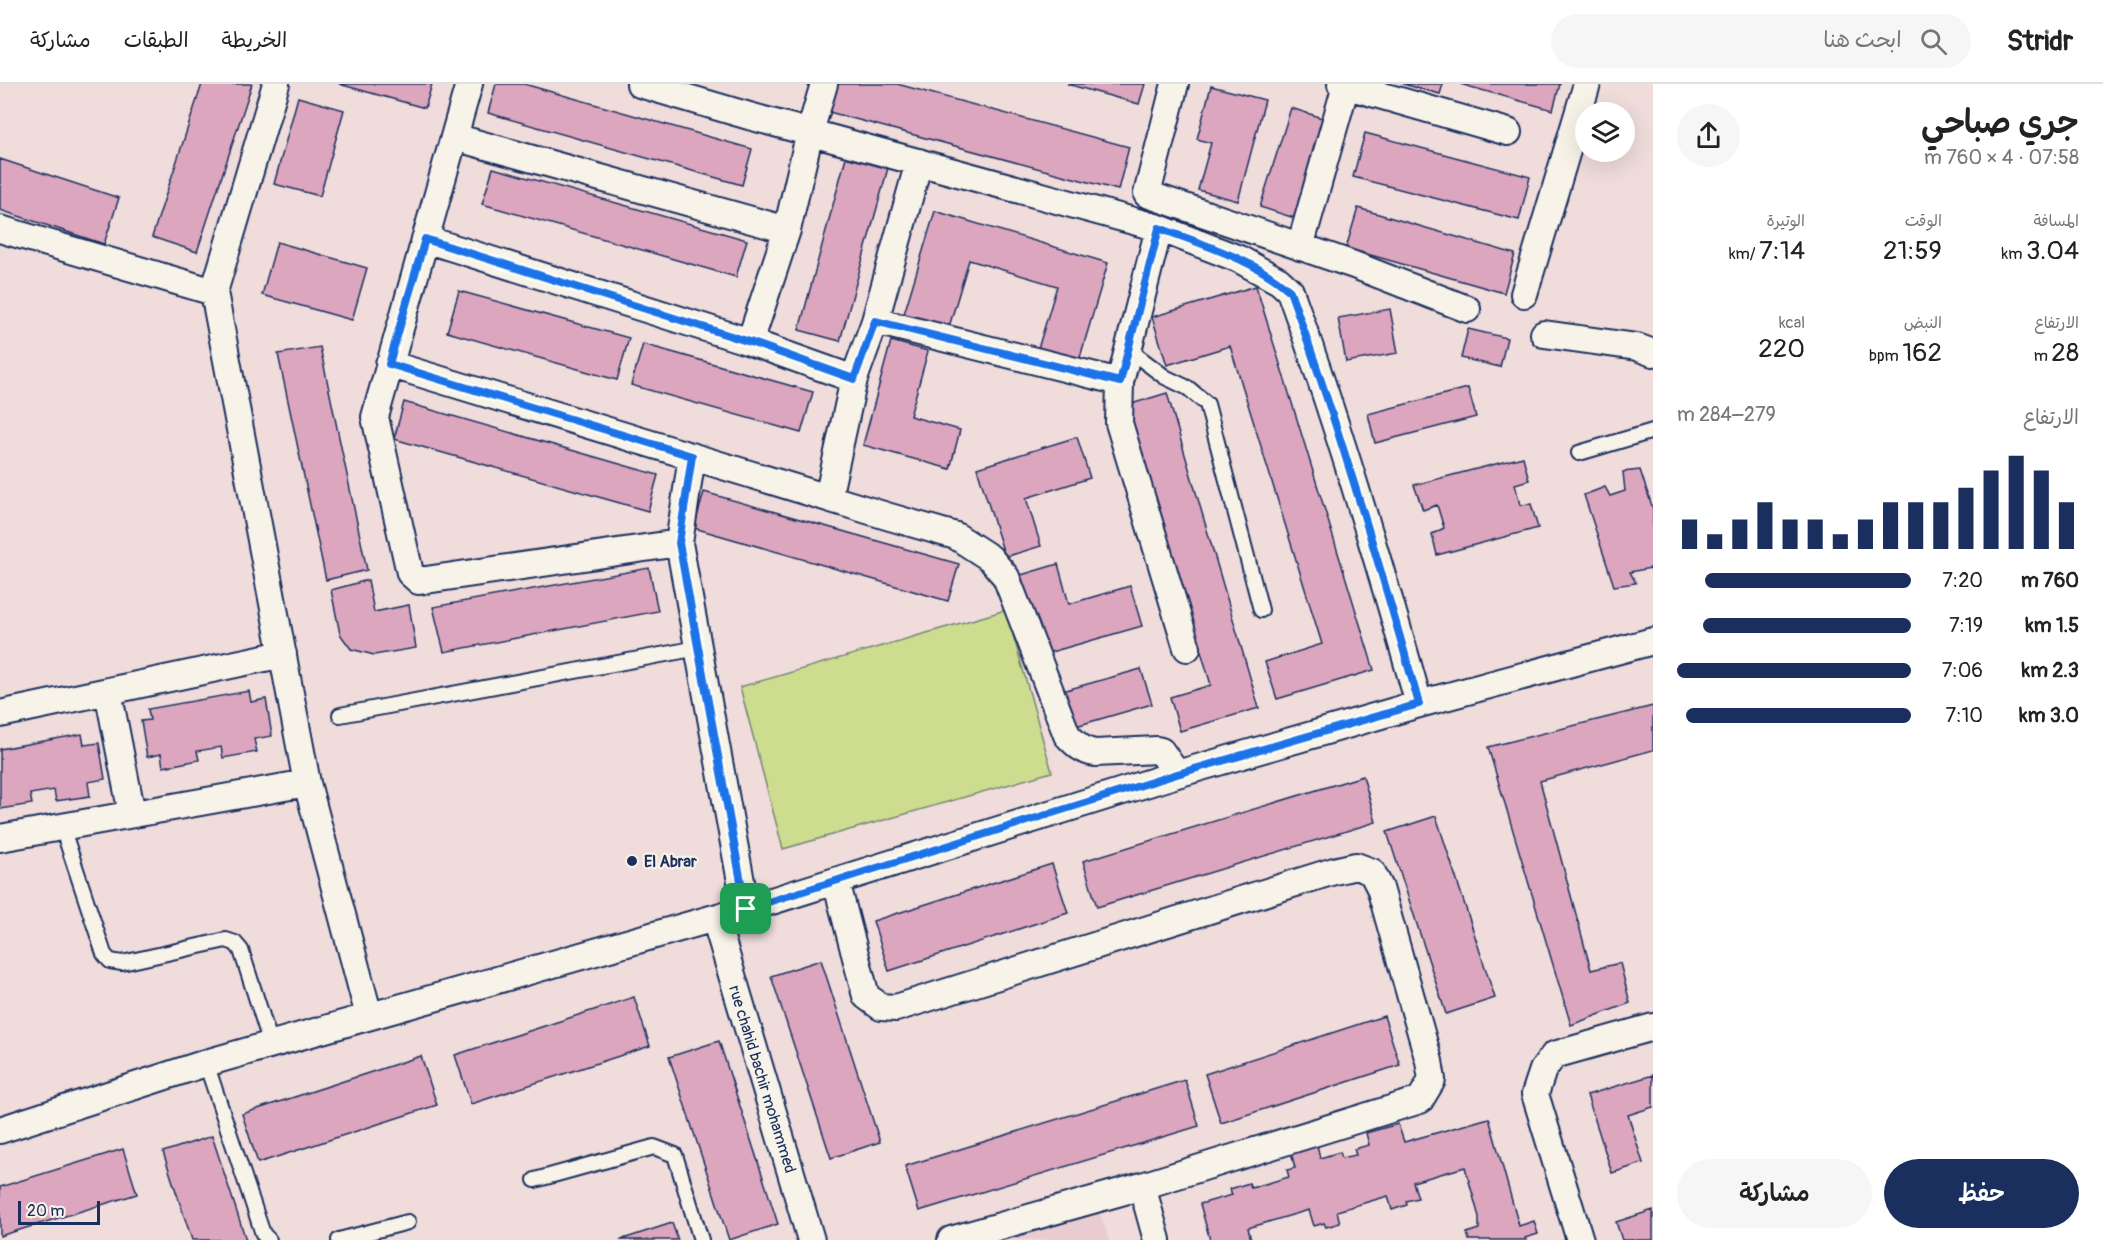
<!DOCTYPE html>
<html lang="ar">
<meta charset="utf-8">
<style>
:root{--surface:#fff;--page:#f6f6f6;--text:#222;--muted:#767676;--line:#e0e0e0;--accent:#1b2f5e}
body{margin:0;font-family:Pangolin,"Playpen Sans Arabic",sans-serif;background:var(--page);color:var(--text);direction:rtl;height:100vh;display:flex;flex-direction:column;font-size:22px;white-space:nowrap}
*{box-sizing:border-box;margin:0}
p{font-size:20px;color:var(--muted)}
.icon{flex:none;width:33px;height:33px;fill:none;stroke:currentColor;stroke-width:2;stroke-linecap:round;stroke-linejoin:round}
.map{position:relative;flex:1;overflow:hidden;direction:ltr}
.drawer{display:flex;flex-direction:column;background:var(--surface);width:450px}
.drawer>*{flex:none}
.fabs{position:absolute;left:1575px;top:18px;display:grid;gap:12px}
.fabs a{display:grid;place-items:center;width:60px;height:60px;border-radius:50%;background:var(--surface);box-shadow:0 6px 24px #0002;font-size:30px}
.scale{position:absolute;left:18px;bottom:15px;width:82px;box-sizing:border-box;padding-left:6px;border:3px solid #1b2f5e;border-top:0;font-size:16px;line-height:21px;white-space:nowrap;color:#1b2f5e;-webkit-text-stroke:4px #f7f3e8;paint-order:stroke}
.pin{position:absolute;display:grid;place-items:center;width:51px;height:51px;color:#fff;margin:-26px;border-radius:12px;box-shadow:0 3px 9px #0006}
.round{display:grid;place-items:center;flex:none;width:63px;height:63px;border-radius:32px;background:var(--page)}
.overview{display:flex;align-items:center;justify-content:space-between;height:102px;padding:0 24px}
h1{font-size:33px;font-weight:600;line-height:45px}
.stats{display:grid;grid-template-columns:repeat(3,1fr);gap:9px;height:102px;padding:6px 24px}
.stats div{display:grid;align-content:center}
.stats b{font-size:26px;font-weight:600}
.stats small{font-size:16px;font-weight:400}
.stats p{font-size:16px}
.chart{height:168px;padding:12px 24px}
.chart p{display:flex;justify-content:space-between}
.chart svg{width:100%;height:108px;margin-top:6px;stroke:var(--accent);stroke-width:6}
.button{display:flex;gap:12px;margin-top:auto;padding:12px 24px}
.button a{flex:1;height:69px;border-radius:36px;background:var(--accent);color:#fff;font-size:24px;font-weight:600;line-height:69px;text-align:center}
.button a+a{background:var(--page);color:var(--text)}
ul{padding:0 24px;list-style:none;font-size:20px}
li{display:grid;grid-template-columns:96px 72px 1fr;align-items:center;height:45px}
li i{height:15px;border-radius:8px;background:var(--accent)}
header{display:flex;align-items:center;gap:36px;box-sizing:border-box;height:84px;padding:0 30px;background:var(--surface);border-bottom:2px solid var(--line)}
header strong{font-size:28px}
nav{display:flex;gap:33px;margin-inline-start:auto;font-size:21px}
.search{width:420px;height:54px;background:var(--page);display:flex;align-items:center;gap:15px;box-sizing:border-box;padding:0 21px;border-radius:33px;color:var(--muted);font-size:22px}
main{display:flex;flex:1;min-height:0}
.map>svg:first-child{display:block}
.built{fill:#e9ccd2}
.green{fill:#cddc8f;stroke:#748676;stroke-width:1.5}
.building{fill:#dba6be;stroke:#1b2f5e;stroke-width:1.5}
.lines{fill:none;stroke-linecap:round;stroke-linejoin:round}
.lane-casing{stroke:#1b2f5e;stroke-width:18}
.street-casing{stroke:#1b2f5e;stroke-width:30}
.lane{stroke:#f7f3e8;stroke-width:14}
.street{stroke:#f7f3e8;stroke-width:26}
.route-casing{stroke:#fff;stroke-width:12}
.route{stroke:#1a73e8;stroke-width:8}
.poi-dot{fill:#1b2f5e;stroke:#f7f3e8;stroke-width:2}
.labels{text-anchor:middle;stroke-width:4.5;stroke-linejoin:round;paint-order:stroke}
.poi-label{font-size:16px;font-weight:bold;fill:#1b2f5e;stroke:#f7f3e8;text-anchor:start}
.street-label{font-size:16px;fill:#1b2f5e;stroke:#f7f3e8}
</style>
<header>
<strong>Stridr</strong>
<div class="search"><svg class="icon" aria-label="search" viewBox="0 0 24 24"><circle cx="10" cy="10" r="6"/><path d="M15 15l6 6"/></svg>ابحث هنا</div>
<nav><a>الخريطة</a><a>الطبقات</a><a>مشاركة</a></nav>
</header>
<main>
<section class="drawer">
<div class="overview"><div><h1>جري صباحي</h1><p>07:58 · 4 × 760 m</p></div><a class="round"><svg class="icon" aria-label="share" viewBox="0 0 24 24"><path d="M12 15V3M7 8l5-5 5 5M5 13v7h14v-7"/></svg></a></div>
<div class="stats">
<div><p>المسافة</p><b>3.04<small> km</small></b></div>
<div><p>الوقت</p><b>21:59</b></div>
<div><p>الوتيرة</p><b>7:14<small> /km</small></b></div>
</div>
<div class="stats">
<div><p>الارتفاع</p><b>28<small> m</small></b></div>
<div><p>النبض</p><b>162<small> bpm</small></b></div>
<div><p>kcal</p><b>220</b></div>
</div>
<div class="chart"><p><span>الارتفاع</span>279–284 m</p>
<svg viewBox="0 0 160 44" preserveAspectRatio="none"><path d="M5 44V32M15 44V38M25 44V32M35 44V25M45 44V32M55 44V32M65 44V38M75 44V32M85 44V25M95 44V25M105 44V25M115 44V19M125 44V12M135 44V6M145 44V12M155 44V25"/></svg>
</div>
<ul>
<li><b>760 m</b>7:20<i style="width:88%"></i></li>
<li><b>1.5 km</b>7:19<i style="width:89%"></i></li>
<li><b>2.3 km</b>7:06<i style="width:100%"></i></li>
<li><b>3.0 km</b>7:10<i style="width:96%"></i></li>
</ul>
<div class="button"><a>حفظ</a><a>مشاركة</a></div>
</section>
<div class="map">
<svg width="1653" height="1156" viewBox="0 0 1653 1156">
<rect width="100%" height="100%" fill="#efdcdb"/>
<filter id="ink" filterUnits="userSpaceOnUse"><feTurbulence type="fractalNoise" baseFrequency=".0167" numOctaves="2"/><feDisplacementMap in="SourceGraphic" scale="12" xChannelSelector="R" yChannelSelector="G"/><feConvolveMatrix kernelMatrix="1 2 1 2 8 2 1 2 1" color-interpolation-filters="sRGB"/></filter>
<g filter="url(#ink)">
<path class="built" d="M 1099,1126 L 1109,1156 L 997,1156 Z"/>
<path class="green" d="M 1006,526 L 1052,688 L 783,765 L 740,603 Z"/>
<path class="building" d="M 202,0 L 252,0 L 197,168 L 152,153 Z
M 339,0 L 432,0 L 425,24 Z
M 496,0 L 524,0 L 752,65 L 742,101 L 488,29 Z
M 837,0 L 897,0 L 1129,63 L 1118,106 L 829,28 Z
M 1067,0 L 1145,0 L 1139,20 Z
M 1403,0 L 1443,0 L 1440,10 Z
M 1460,0 L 1560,0 L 1553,26 Z
M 1211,2 L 1265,16 L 1238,117 L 1198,106 L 1211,59 L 1197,55 Z
M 298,13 L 344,26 L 320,112 L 274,100 Z
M 1291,24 L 1335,38 L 1304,137 L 1260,123 Z
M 1365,49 L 1530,93 L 1519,136 L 1353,93 Z
M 846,73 L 888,84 L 840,257 L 799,246 Z
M 0,75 L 119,114 L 104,160 L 0,126 Z
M 493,84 L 747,156 L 736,193 L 482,120 Z
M 1358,124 L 1515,170 L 1504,209 L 1346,164 Z
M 935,127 L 1108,179 L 1078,280 L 1037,268 L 1057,202 L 969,176 L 949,243 L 904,230 Z
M 277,158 L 367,184 L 352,236 L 262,211 Z
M 1256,202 L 1374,586 L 1277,615 L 1265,578 L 1322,560 L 1230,262 L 1167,281 L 1152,233 Z
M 459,207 L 629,254 L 617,296 L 447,248 Z
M 1390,225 L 1398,269 L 1346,278 L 1338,234 Z
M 1468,245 L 1507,254 L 1500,283 L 1461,274 Z
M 891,257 L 928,267 L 910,332 L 960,346 L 950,385 L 863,361 Z
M 643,260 L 813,308 L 801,349 L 631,301 Z
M 320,263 L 367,486 L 326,496 L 278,270 Z
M 1468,304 L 1476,333 L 1375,359 L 1368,330 Z
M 1167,309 L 1259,624 L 1180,647 L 1170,613 L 1211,601 L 1128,321 Z
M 404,318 L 658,391 L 648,427 L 394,355 Z
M 1077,353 L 1090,394 L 1026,414 L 1041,462 L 1005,473 L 977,384 Z
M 1523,373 L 1529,396 L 1515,400 L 1520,421 L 1531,420 L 1538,444 L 1437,471 L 1432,450 L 1444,444 L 1437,421 L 1423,426 L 1414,401 Z
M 1640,386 L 1653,425 L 1653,490 L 1650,484 L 1630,488 L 1636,499 L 1614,502 L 1584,411 L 1605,403 L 1610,412 L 1625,407 L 1623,388 Z
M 704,408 L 959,480 L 948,517 L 694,444 Z
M 1058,480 L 1069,520 L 1130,502 L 1142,542 L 1044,570 L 1021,491 Z
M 649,484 L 658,527 L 444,568 L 433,523 Z
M 368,496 L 374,528 L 409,521 L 416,564 L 374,571 L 351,565 L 340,550 L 331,506 Z
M 1141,585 L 1152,620 L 1069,644 L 1059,608 Z
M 249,607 L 251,618 L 266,615 L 272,652 L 254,655 L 257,668 L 223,674 L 221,663 L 197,667 L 199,676 L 163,683 L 161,670 L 147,673 L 141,637 L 150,636 L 148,625 Z
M 1653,622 L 1653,666 L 1540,697 L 1591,886 L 1620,879 L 1630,919 L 1571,941 L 1488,663 Z
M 82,650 L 84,661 L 99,659 L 105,695 L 88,698 L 90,712 L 56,717 L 54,706 L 30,710 L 32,720 L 0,725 L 0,665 Z
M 1363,692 L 1376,738 L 1097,823 L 1083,777 Z
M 1436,732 L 1495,914 L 1446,930 L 1387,748 Z
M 1052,780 L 1068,829 L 889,887 L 873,837 Z
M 821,876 L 880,1058 L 831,1074 L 771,892 Z
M 634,913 L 650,962 L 471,1020 L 455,971 Z
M 1384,932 L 1400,981 L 1221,1039 L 1205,990 Z
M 719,957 L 778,1140 L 729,1156 L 669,973 Z
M 421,972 L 437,1021 L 258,1079 L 242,1030 Z
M 1653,991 L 1653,1023 L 1628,1031 L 1643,1079 L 1612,1089 L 1587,1011 Z
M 1185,996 L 1199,1042 L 919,1127 L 905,1082 Z
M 1489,1034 L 1519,1142 L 1534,1137 L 1538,1150 L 1525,1154 L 1526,1156 L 1469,1156 L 1467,1149 L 1479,1145 L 1479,1133 L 1465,1083 L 1413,1098 L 1418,1114 L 1406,1117 L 1407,1121 L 1392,1126 L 1388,1112 L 1337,1127 L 1340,1139 L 1326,1143 L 1324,1139 L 1314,1142 L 1309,1126 L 1248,1144 L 1251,1156 L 1210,1156 L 1200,1120 L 1232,1111 L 1230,1105 L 1249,1099 L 1251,1104 L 1289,1093 L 1287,1086 L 1295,1084 L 1291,1068 L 1317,1061 L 1320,1074 L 1340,1068 L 1342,1074 L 1356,1071 L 1354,1065 L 1369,1061 L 1366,1049 L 1398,1040 L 1404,1058 Z
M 212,1052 L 246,1156 L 192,1156 L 163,1068 Z
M 123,1065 L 137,1110 L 0,1152 L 0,1103 Z
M 1653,1126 L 1653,1156 L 1622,1156 L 1616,1138 Z
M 672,1139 L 678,1156 L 620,1156 Z"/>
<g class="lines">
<g class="lane-casing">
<path id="lane" d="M 1128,265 L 1165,293 L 1188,304 L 1207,320 L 1261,526
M 1579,369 L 1653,347
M 340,631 L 698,564
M 62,743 L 104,870 L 110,877 L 122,879 L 226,856 L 235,859 L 241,866 L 271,960
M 206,979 L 263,1150 L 269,1156
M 535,1096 L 654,1063 L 675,1071 L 701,1156
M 339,1156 L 408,1138"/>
</g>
<g class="street-casing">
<path id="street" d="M 276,0 L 214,208 L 307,699 L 369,932
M 469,0 L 375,333 L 410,489 L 419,497 L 679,459
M 640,0 L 749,32 L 1159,144 L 1239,175 L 1279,197 L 1290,207 C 1339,343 1380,481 1419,620
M 1175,0 L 1147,110 L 1354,181 L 1467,225
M 1341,0 L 1508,48
M 454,53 L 787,146
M 1159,144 L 1120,298 L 1119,339 L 1187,564
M 0,145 L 214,208
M 425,155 L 750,258 L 854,295
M 1300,163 L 1346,1
M 1524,210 L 1587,0
M 875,237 L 1120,298
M 1544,250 L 1637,263 L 1653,269
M 750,258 L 787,146 L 810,48 L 824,0
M 389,280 L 890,433 L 956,452 L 990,474 L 1006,493 L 1067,651 C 1076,660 1082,667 1095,669 L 1157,666 L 1161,667 L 1177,690
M 692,372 L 679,459 L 746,825
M 828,414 L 854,295 L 875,237 L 919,78
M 108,607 L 132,730
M 0,630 L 283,570
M 0,754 L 307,699
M 836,797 L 866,912 L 881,923 L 896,924 L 1334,787 L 1356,782 L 1372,788 L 1380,804 L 1429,977 L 1432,996 L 1420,1016 L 1142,1102 L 951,1156
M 715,834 L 811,1156
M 0,1046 L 206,979 L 746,825 L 1177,690 L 1419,620 L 1653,557
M 1142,1102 L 1157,1156
M 1580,1156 L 1535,1010 L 1543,986 L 1554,971 L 1653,943"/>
</g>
<use href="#lane" class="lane"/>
<use href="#street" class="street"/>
</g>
</g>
<g class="lines" filter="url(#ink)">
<g class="route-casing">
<path id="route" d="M 1159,144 C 1203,161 1254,175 1290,207 C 1339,343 1380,481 1419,620 L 1177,690 L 746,825 L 679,459 L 692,372 L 389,280 L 425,155 L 750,258 L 854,295 L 875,237 L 1120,298 Z"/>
</g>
<use href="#route" class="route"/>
</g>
<circle class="poi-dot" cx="632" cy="777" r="6"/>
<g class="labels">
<g class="poi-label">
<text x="644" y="783">El Abrar</text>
</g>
<g class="street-label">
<text transform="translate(763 995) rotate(73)" y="6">rue chahid bachir mohammed</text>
</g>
</g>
</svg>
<div class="fabs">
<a><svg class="icon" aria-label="layers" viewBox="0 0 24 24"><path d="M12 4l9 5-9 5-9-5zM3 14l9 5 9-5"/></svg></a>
</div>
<div class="scale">20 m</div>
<div class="pin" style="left:746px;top:825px;background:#1e9e55"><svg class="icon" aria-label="arrive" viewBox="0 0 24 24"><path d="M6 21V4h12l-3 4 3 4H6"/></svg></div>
</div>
</main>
